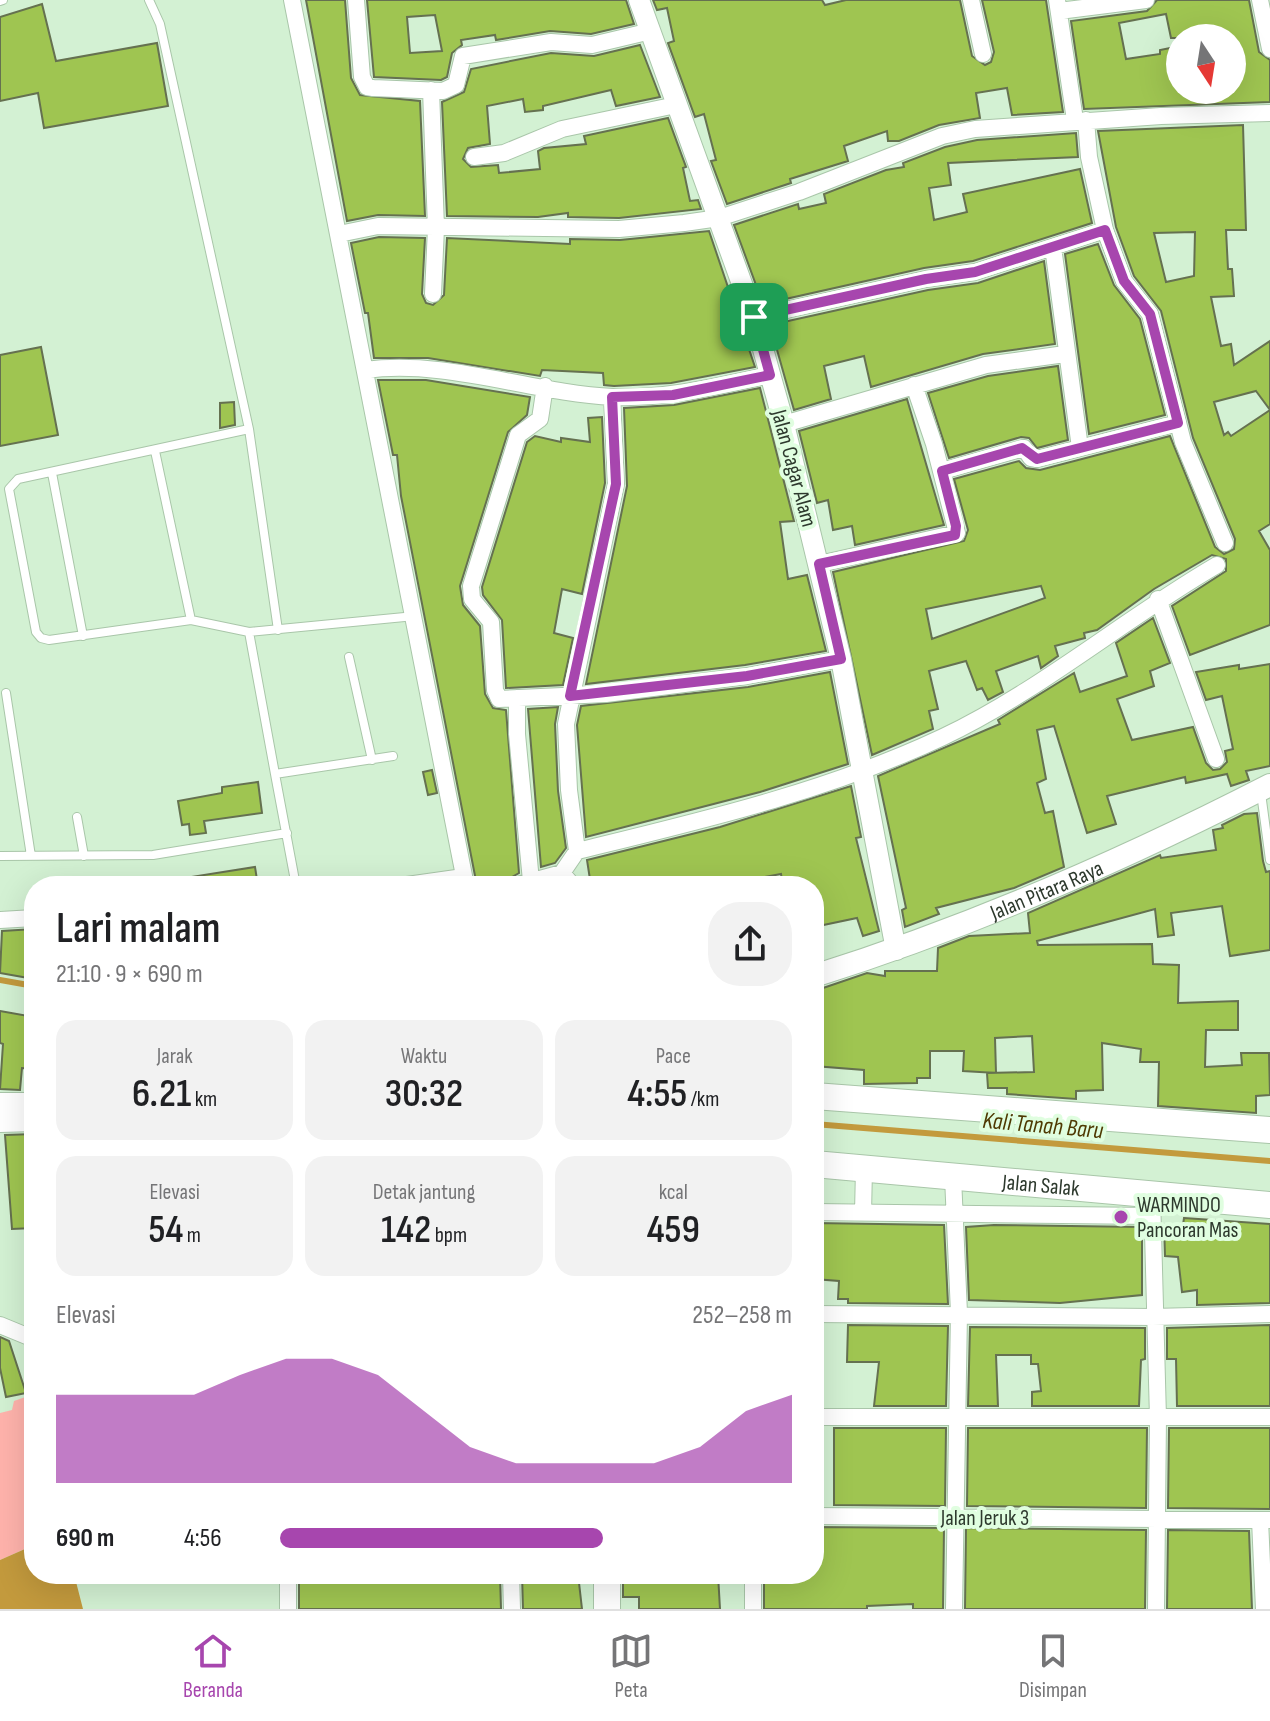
<!DOCTYPE html>
<html lang="id">
<meta charset="utf-8">
<style>
:root{--surface:#fff;--page:#f2f2f2;--text:#202124;--muted:#757577;--line:#e0e0e0;--accent:#a746ae}
body{margin:0;font-family:"Sofia Sans Condensed",sans-serif;background:var(--page);color:var(--text);height:100vh;display:flex;flex-direction:column;font-size:30px;white-space:nowrap}
*{box-sizing:border-box;margin:0}
p{font-size:26px;color:var(--muted)}
.icon{flex:none;width:44px;height:44px;fill:none;stroke:currentColor;stroke-width:2;stroke-linecap:round;stroke-linejoin:round}
.map{position:relative;flex:1;overflow:hidden}
.drawer{position:absolute;left:24px;top:876px;width:800px;height:708px;display:flex;flex-direction:column;background:var(--surface);border-radius:32px;box-shadow:0 8px 32px #0002}
.drawer>*{flex:none}
.needle{width:52px;rotate:168deg}
.fabs{position:absolute;left:1166px;top:24px;display:grid;gap:16px}
.fabs a{display:grid;place-items:center;width:80px;height:80px;border-radius:50%;background:var(--surface);box-shadow:0 8px 32px #0002;font-size:40px}
.pin{position:absolute;display:grid;place-items:center;width:68px;height:68px;color:#fff;margin:-34px;border-radius:16px;box-shadow:0 4px 12px #0006}
.round{display:grid;place-items:center;flex:none;width:84px;height:84px;border-radius:32px;background:var(--page)}
.summary{display:flex;align-items:center;justify-content:space-between;height:136px;padding:0 32px}
h1{font-size:44px;font-weight:600;line-height:60px}
.stats{display:grid;grid-template-columns:repeat(3,1fr);gap:12px;height:136px;padding:8px 32px}
.stats div{display:grid;align-content:center;border-radius:20px;background:var(--page);text-align:center}
.stats b{font-size:40px;font-weight:600}
.stats small{font-size:22px;font-weight:400}
.stats p{font-size:22px}
.chart{height:224px;padding:16px 32px}
.chart p{display:flex;justify-content:space-between}
.chart svg{width:100%;height:144px;margin-top:8px;fill:var(--accent);opacity:.7}
ul{padding:0 32px;list-style:none;font-size:26px}
li{display:grid;grid-template-columns:128px 96px 1fr;align-items:center;height:60px}
li i{height:20px;border-radius:10px;background:var(--accent)}
.menu{display:flex;justify-content:space-around;align-items:center;height:112px;border-top:2px solid var(--line);background:var(--surface);font-size:22px;color:var(--muted)}
.menu a{display:grid;justify-items:center;gap:4px}
.menu .selected{color:var(--accent)}
.map>svg:first-child{display:block}
.green{fill:#ffb3ac}
.water{fill:#c39a3d}
.lines{fill:none;stroke-linecap:round;stroke-linejoin:round}
.stream{stroke:#c39a3d;stroke-width:6}
.building{fill:#9fc551;stroke:#657150;stroke-width:2;fill-rule:evenodd}
.service-casing{stroke:#a9c6a9;stroke-width:10}
.minor-casing{stroke:#a9c6a9;stroke-width:18}
.tertiary-casing{stroke:#a9c6a9;stroke-width:22}
.secondary-casing{stroke:#a9c6a9;stroke-width:24}
.trunk-casing{stroke:#a9c6a9;stroke-width:28}
.service{stroke:#fff;stroke-width:8}
.minor{stroke:#fff;stroke-width:16}
.tertiary{stroke:#fff;stroke-width:20}
.secondary{stroke:#fff;stroke-width:22}
.trunk{stroke:#fff;stroke-width:26}
.route-casing{stroke:#fff;stroke-width:16}
.route{stroke:#a746ae;stroke-width:10}
.poi-dot{fill:#a746ae;stroke:#e0fee0;stroke-width:3}
.labels{text-anchor:middle;stroke-width:8;stroke-linejoin:round;paint-order:stroke}
.street-label{font-size:22px;fill:#2d392d;stroke:#e0fee0}
.poi-label{font-size:22px;fill:#2d392d;stroke:#e0fee0;text-anchor:start}
.water-label{font-size:24px;font-style:italic;fill:#4e3902;stroke:#e0fee0}
</style>
<div class="map">
<svg width="1270" height="1609" viewBox="0 0 1270 1609">
<rect width="100%" height="100%" fill="#d3f1d3"/>
<path class="green" d="M 34,1394 L 34,1545 L 0,1560 L 0,1413 L 12,1410 L 14,1401 Z"/>
<path class="water" d="M 34,1545 L 34,1574 L 74,1574 L 83,1609 L 0,1609 L 0,1560 Z"/>
<g class="lines">
<path class="stream" d="M 0,980 L 34,986
M 814,1124 L 1270,1161"/>
</g>
<path class="building" d="M 306,0 L 345,0 L 351,78 L 360,95 L 420,101 L 425,216 L 378,215 L 347,221 Z
M 367,0 L 626,0 L 634,24 L 591,34 L 550,31 L 496,40 L 495,35 L 461,40 L 462,45 L 452,53 L 447,77 L 441,80 L 374,77 ZM 435,15 L 442,51 L 410,53 L 407,17 Z
M 653,0 L 822,0 L 825,5 L 846,0 L 960,0 L 972,56 L 985,65 L 991,62 L 994,52 L 982,0 L 1046,0 L 1063,112 L 1012,115 L 1007,88 L 976,93 L 980,118 L 939,125 L 899,141 L 888,141 L 887,131 L 844,146 L 848,161 L 790,179 L 791,183 L 727,204 L 711,161 L 716,160 L 704,114 L 695,117 L 668,43 L 674,41 L 667,8 L 657,10 Z
M 1157,0 L 1249,0 L 1259,52 L 1270,60 L 1270,102 L 1084,109 L 1071,21 L 1147,11 ZM 1166,14 L 1171,38 L 1232,38 L 1236,68 L 1232,69 L 1232,90 L 1180,90 L 1180,46 L 1160,50 L 1160,54 L 1126,59 L 1119,23 Z
M 42,4 L 56,61 L 157,43 L 168,106 L 44,128 L 38,93 L 0,101 L 0,17 Z
M 640,45 L 660,97 L 616,106 L 611,90 L 543,106 L 543,110 L 525,112 L 523,99 L 487,106 L 490,144 L 468,148 L 463,159 L 471,167 L 498,165 L 499,173 L 540,169 L 538,151 L 544,148 L 586,144 L 584,136 L 668,118 L 686,167 L 683,168 L 690,201 L 698,200 L 701,209 L 619,218 L 568,217 L 568,213 L 538,217 L 447,216 L 442,102 L 464,92 L 471,69 L 551,53 L 594,56 Z
M 1243,125 L 1246,230 L 1226,230 L 1228,269 L 1232,269 L 1234,296 L 1211,297 L 1221,346 L 1231,344 L 1234,365 L 1270,341 L 1270,524 L 1259,531 L 1270,550 L 1270,625 L 1190,655 L 1172,606 L 1226,571 L 1226,559 L 1212,555 L 1154,589 L 1097,630 L 1084,633 L 1085,638 L 1055,646 L 1058,656 L 1041,668 L 1038,656 L 996,671 L 1003,692 L 988,700 L 982,688 L 977,690 L 966,661 L 929,671 L 938,709 L 929,711 L 933,729 L 872,755 L 833,572 L 964,541 L 968,530 L 954,479 L 1019,461 L 1026,468 L 1040,470 L 1170,436 L 1215,547 L 1224,554 L 1234,549 L 1235,539 L 1193,438 L 1161,311 L 1134,276 L 1116,227 L 1098,131 ZM 1195,232 L 1194,276 L 1166,282 L 1154,233 ZM 1256,391 L 1270,410 L 1231,436 L 1228,432 L 1224,435 L 1214,402 ZM 1041,586 L 1045,598 L 932,639 L 926,609 Z
M 1076,133 L 1078,157 L 948,163 L 951,185 L 929,188 L 934,220 L 967,212 L 963,194 L 1080,169 L 1092,223 L 973,261 L 924,268 L 763,304 L 734,225 L 798,204 L 799,209 L 826,203 L 824,194 L 886,170 L 904,167 L 903,163 L 945,147 L 977,140 Z
M 709,231 L 755,367 L 671,383 L 614,386 L 604,385 L 603,373 L 542,370 L 540,376 L 428,358 L 374,358 L 368,313 L 365,313 L 351,243 L 379,237 L 425,238 L 422,294 L 426,303 L 433,305 L 444,295 L 447,238 L 570,244 L 570,239 L 620,240 Z
M 1098,244 L 1114,285 L 1140,319 L 1165,415 L 1089,434 L 1065,254 Z
M 1044,261 L 1055,344 L 983,354 L 871,387 L 864,356 L 824,366 L 831,399 L 794,410 L 770,325 L 928,290 L 978,283 Z
M 41,347 L 58,435 L 0,446 L 0,355 Z
M 1058,366 L 1068,440 L 1037,448 L 1029,438 L 1021,437 L 949,458 L 928,393 L 988,376 Z
M 378,380 L 426,380 L 530,397 L 527,415 L 508,432 L 460,586 L 463,605 L 480,626 L 485,694 L 493,708 L 506,710 L 519,873 L 505,881 L 477,886 L 401,496 L 397,455 L 393,455 Z
M 760,388 L 794,521 L 780,522 L 788,579 L 807,575 L 826,651 L 745,665 L 586,684 L 627,486 L 624,408 L 674,405 Z
M 907,399 L 944,525 L 855,545 L 852,526 L 833,530 L 828,500 L 817,503 L 799,431 Z
M 234,402 L 235,425 L 220,428 L 220,403 Z
M 602,417 L 605,483 L 582,594 L 562,589 L 554,633 L 573,638 L 563,685 L 506,688 L 502,620 L 483,595 L 482,587 L 527,442 L 535,436 L 561,442 L 561,438 L 590,442 L 588,418 Z
M 1153,618 L 1170,663 L 1150,671 L 1154,686 L 1117,699 L 1132,740 L 1193,727 L 1206,763 L 1213,770 L 1220,769 L 1227,762 L 1225,751 L 1233,749 L 1222,696 L 1206,700 L 1196,672 L 1239,665 L 1239,669 L 1270,664 L 1270,766 L 1246,771 L 1249,780 L 1231,786 L 1227,774 L 1186,783 L 1185,777 L 1107,796 L 1116,824 L 1087,833 L 1054,726 L 1037,730 L 1046,779 L 1037,783 L 1045,813 L 1053,811 L 1064,867 L 1014,888 L 936,908 L 939,914 L 905,927 L 902,910 L 906,908 L 878,776 L 1000,724 L 998,720 L 1074,673 L 1080,692 L 1127,676 L 1116,643 Z
M 830,672 L 848,764 L 760,792 L 586,837 L 577,725 L 581,706 L 748,687 Z
M 558,707 L 555,724 L 558,791 L 566,848 L 555,863 L 541,867 L 528,709 Z
M 432,770 L 437,793 L 428,795 L 423,772 Z
M 258,782 L 262,813 L 204,821 L 206,833 L 190,835 L 189,824 L 182,825 L 178,801 L 222,793 L 222,787 Z
M 851,786 L 861,837 L 856,838 L 879,931 L 863,936 L 857,918 L 814,927 L 814,886 L 783,886 L 781,874 L 732,883 L 732,886 L 591,886 L 587,860 L 720,827 Z
M 1257,813 L 1263,861 L 1266,872 L 1270,871 L 1270,950 L 1230,956 L 1222,906 L 1171,913 L 1174,935 L 1158,937 L 1155,909 L 1037,941 L 1038,945 L 1152,944 L 1153,964 L 1179,965 L 1178,1003 L 1238,1001 L 1238,1030 L 1206,1030 L 1205,1067 L 1242,1065 L 1241,1053 L 1269,1053 L 1270,1095 L 1256,1096 L 1256,1113 L 1158,1106 L 1159,1062 L 1140,1062 L 1141,1049 L 1102,1043 L 1103,1090 L 1076,1091 L 1076,1099 L 1007,1094 L 1007,1088 L 988,1088 L 987,1073 L 1034,1072 L 1032,1036 L 995,1038 L 996,1073 L 963,1071 L 964,1051 L 930,1051 L 930,1078 L 917,1078 L 917,1083 L 864,1084 L 864,1070 L 814,1066 L 814,1000 L 823,1000 L 823,988 L 867,973 L 885,976 L 885,971 L 937,971 L 938,948 L 969,936 L 1030,933 L 1028,913 L 1160,855 L 1161,858 L 1216,850 L 1213,830 L 1223,828 L 1222,825 L 1244,814 Z
M 255,867 L 258,886 L 192,886 L 191,877 Z
M 34,929 L 34,979 L 0,973 L 2,931 Z
M 0,1011 L 34,1017 L 34,1069 L 22,1068 L 20,1090 L 0,1089 L 3,1044 L 0,1043 Z
M 34,1134 L 34,1228 L 12,1229 L 5,1135 Z
M 1184,1218 L 1270,1224 L 1270,1303 L 1197,1305 L 1197,1290 L 1182,1292 L 1178,1257 L 1165,1256 L 1164,1224 L 1183,1225 Z
M 814,1223 L 944,1225 L 948,1304 L 848,1303 L 848,1299 L 838,1299 L 839,1281 L 814,1279 Z
M 994,1225 L 1142,1227 L 1142,1295 L 1060,1303 L 969,1300 L 966,1227 Z
M 848,1325 L 948,1326 L 946,1406 L 874,1406 L 879,1362 L 847,1362 Z
M 1270,1325 L 1270,1406 L 1177,1406 L 1176,1359 L 1167,1359 L 1167,1328 Z
M 970,1327 L 1145,1328 L 1145,1359 L 1141,1360 L 1139,1406 L 1032,1406 L 1032,1392 L 1041,1391 L 1038,1364 L 1031,1364 L 1031,1355 L 996,1355 L 998,1406 L 968,1406 Z
M 0,1337 L 9,1341 L 26,1393 L 6,1397 L 0,1368 Z
M 834,1428 L 946,1428 L 945,1506 L 834,1505 Z
M 968,1428 L 1147,1428 L 1146,1508 L 967,1506 Z
M 1169,1428 L 1270,1428 L 1270,1509 L 1168,1508 Z
M 814,1527 L 944,1528 L 943,1609 L 913,1609 L 913,1604 L 867,1606 L 867,1609 L 764,1609 L 764,1574 L 814,1574 Z
M 966,1528 L 1146,1530 L 1145,1609 L 965,1609 Z
M 1168,1530 L 1249,1531 L 1252,1609 L 1167,1609 Z
M 299,1574 L 500,1574 L 501,1609 L 299,1609 Z
M 522,1574 L 578,1574 L 582,1609 L 523,1609 Z
M 623,1574 L 718,1574 L 720,1609 L 639,1609 L 639,1597 L 623,1597 Z"/>
<g class="lines">
<g class="service-casing">
<path id="service" d="M 149,0 L 160,24 L 249,429 L 278,630
M 0,1 L 3,0
M 155,451 L 191,620 L 249,632 L 415,616
M 52,473 L 83,636
M 191,620 L 49,640 L 41,638 L 36,632 L 9,489 L 18,479 L 249,429
M 249,632 L 275,774 L 393,756
M 349,657 L 372,760
M 6,693 L 31,856
M 275,774 L 296,886
M 1261,793 L 1270,860
M 77,817 L 84,856
M 0,856 L 153,855 L 287,833
M 371,886 L 463,873"/>
</g>
<g class="minor-casing">
<path id="minor" d="M 292,0 L 466,886
M 356,0 L 362,77 L 367,87 L 373,88 L 443,91 L 456,85 L 463,56 L 551,42 L 592,45 L 651,31
M 971,0 L 983,54
M 1057,0 L 1075,120
M 1260,0 L 1270,49
M 1059,11 L 1146,0
M 431,90 L 436,228 L 433,294
M 1086,120 L 1089,157 L 1105,230 L 1124,281 L 1150,314 L 1183,442 L 1225,543
M 474,157 L 504,153 L 562,129 L 676,105
M 339,234 L 378,226 L 619,229 L 684,223 L 719,218 L 799,192 L 942,136 L 975,129 L 1161,116 L 1270,113
M 1053,247 L 1080,448
M 754,317 L 926,279 L 975,272 L 1105,230
M 365,370 C 448,359 531,393 613,397 C 667,399 718,386 770,375
M 545,386 L 540,419 L 518,435 L 471,586 L 472,599 L 491,622 L 495,690 L 499,699 L 606,694 L 747,676 L 841,659
M 784,424 L 986,365 L 1065,354
M 942,471 L 1024,448 L 1031,458 L 1037,459 L 1178,423
M 819,564 L 957,533 L 934,444 L 914,385
M 1158,599 L 1216,759
M 517,698 L 517,734 L 531,881
M 577,851 L 569,790 L 566,724 L 616,484 L 612,397
M 562,873 L 577,851 C 700,821 829,791 943,737 C 1040,691 1124,619 1217,565
M 514,886 L 562,873 L 573,886
M 0,920 L 34,918
M 953,1177 L 959,1313 L 954,1609
M 1152,1195 L 1158,1418 L 1156,1609
M 814,1212 L 1152,1216
M 863,1213 L 864,1169
M 814,1314 L 1153,1317 L 1270,1314
M 0,1325 L 34,1339
M 814,1417 L 1270,1417
M 814,1516 L 1270,1520
M 1260,1520 L 1264,1609
M 288,1574 L 288,1609
M 511,1574 L 512,1609
M 753,1574 L 753,1609"/>
</g>
<g class="tertiary-casing">
<path id="tertiary" d="M 639,0 L 754,317 L 784,424 L 841,659 L 896,950"/>
</g>
<g class="secondary-casing">
<g id="secondary">
<path id="s1" d="M 814,976 C 970,927 1124,860 1270,785"/>
<path d="M 0,1104 L 34,1104"/>
<path d="M 0,1121 L 34,1120"/>
</g>
</g>
<g class="trunk-casing">
<g id="trunk">
<path d="M 814,1096 L 1270,1130"/>
<path id="s2" d="M 814,1164 L 1270,1205"/>
<path d="M 607,1609 L 607,1574"/>
</g>
</g>
<use href="#service" class="service"/>
<use href="#minor" class="minor"/>
<use href="#tertiary" class="tertiary"/>
<use href="#secondary" class="secondary"/>
<use href="#trunk" class="trunk"/>
</g>
<g class="lines">
<g class="route-casing">
<path id="route" d="M 1105,230 L 1124,281 L 1150,314 L 1178,423 L 1037,459 L 1022,448 L 942,471 L 956,526 L 955,535 L 819,564 L 841,659 L 747,676 L 570,696 L 616,484 L 612,397 L 673,395 L 770,375 L 754,317 L 926,279 L 975,272 Z"/>
</g>
<use href="#route" class="route"/>
</g>
<circle class="poi-dot" cx="1121" cy="1217" r="8"/>
<g class="labels">
<g class="street-label">
<text transform="translate(795 468) rotate(75)" y="8">Jalan Cagar Alam</text>
<text dy="8" stroke="none"><textPath href="#s1" startOffset="248">Jalan Pitara Raya</textPath></text>
<text dy="8" stroke="none"><textPath href="#s2" startOffset="228">Jalan Salak</textPath></text>
<text x="985" y="1525">Jalan Jeruk 3</text>
</g>
<g class="poi-label">
<text x="1137" y="1212">WARMINDO<tspan x="1137" dy="25">Pancoran Mas</tspan></text>
</g>
<g class="water-label">
<text transform="translate(1043 1125) rotate(5)" y="8">Kali Tanah Baru</text>
</g>
</g>
</svg>
<div class="fabs">
<a><svg class="needle" viewBox="-14 -14 28 28"><path d="M0-13l5 13h-10z" fill="#e53935"/><path d="M0 13l5-13h-10z" fill="#757577"/></svg></a>
</div>
<div class="pin" style="left:754px;top:317px;background:#1e9e55"><svg class="icon" aria-label="arrive" viewBox="0 0 24 24"><path d="M6 21V4h12l-3 4 3 4H6"/></svg></div>
<section class="drawer">
<div class="summary"><div><h1>Lari malam</h1><p>21:10 · 9 × 690 m</p></div><a class="round"><svg class="icon" aria-label="share" viewBox="0 0 24 24"><path d="M12 15V3M7 8l5-5 5 5M5 13v7h14v-7"/></svg></a></div>
<div class="stats">
<div><p>Jarak</p><b>6.21<small> km</small></b></div>
<div><p>Waktu</p><b>30:32</b></div>
<div><p>Pace</p><b>4:55<small> /km</small></b></div>
</div>
<div class="stats">
<div><p>Elevasi</p><b>54<small> m</small></b></div>
<div><p>Detak jantung</p><b>142<small> bpm</small></b></div>
<div><p>kcal</p><b>459</b></div>
</div>
<div class="chart"><p><span>Elevasi</span>252–258 m</p>
<svg viewBox="0 0 160 44" preserveAspectRatio="none"><path d="M0 44V17L10 17L20 17L30 17L40 11L50 6L60 6L70 11L80 22L90 33L100 38L110 38L120 38L130 38L140 33L150 22L160 17V44z"/></svg>
</div>
<ul>
<li><b>690 m</b>4:56<i style="width:63%"></i></li>
</ul>
</section>
</div>
<nav class="menu">
<a class="selected"><svg class="icon" aria-label="home" viewBox="0 0 24 24"><path d="M3 11l9-7 9 7M6 9v11h12V9"/></svg>Beranda</a>
<a><svg class="icon" aria-label="map" viewBox="0 0 24 24"><path d="M3 6l6-2 6 2 6-2v14l-6 2-6-2-6 2zM9 4v14M15 6v14"/></svg>Peta</a>
<a><svg class="icon" aria-label="saved" viewBox="0 0 24 24"><path d="M7 4h10v16l-5-4-5 4z"/></svg>Disimpan</a>
</nav>
